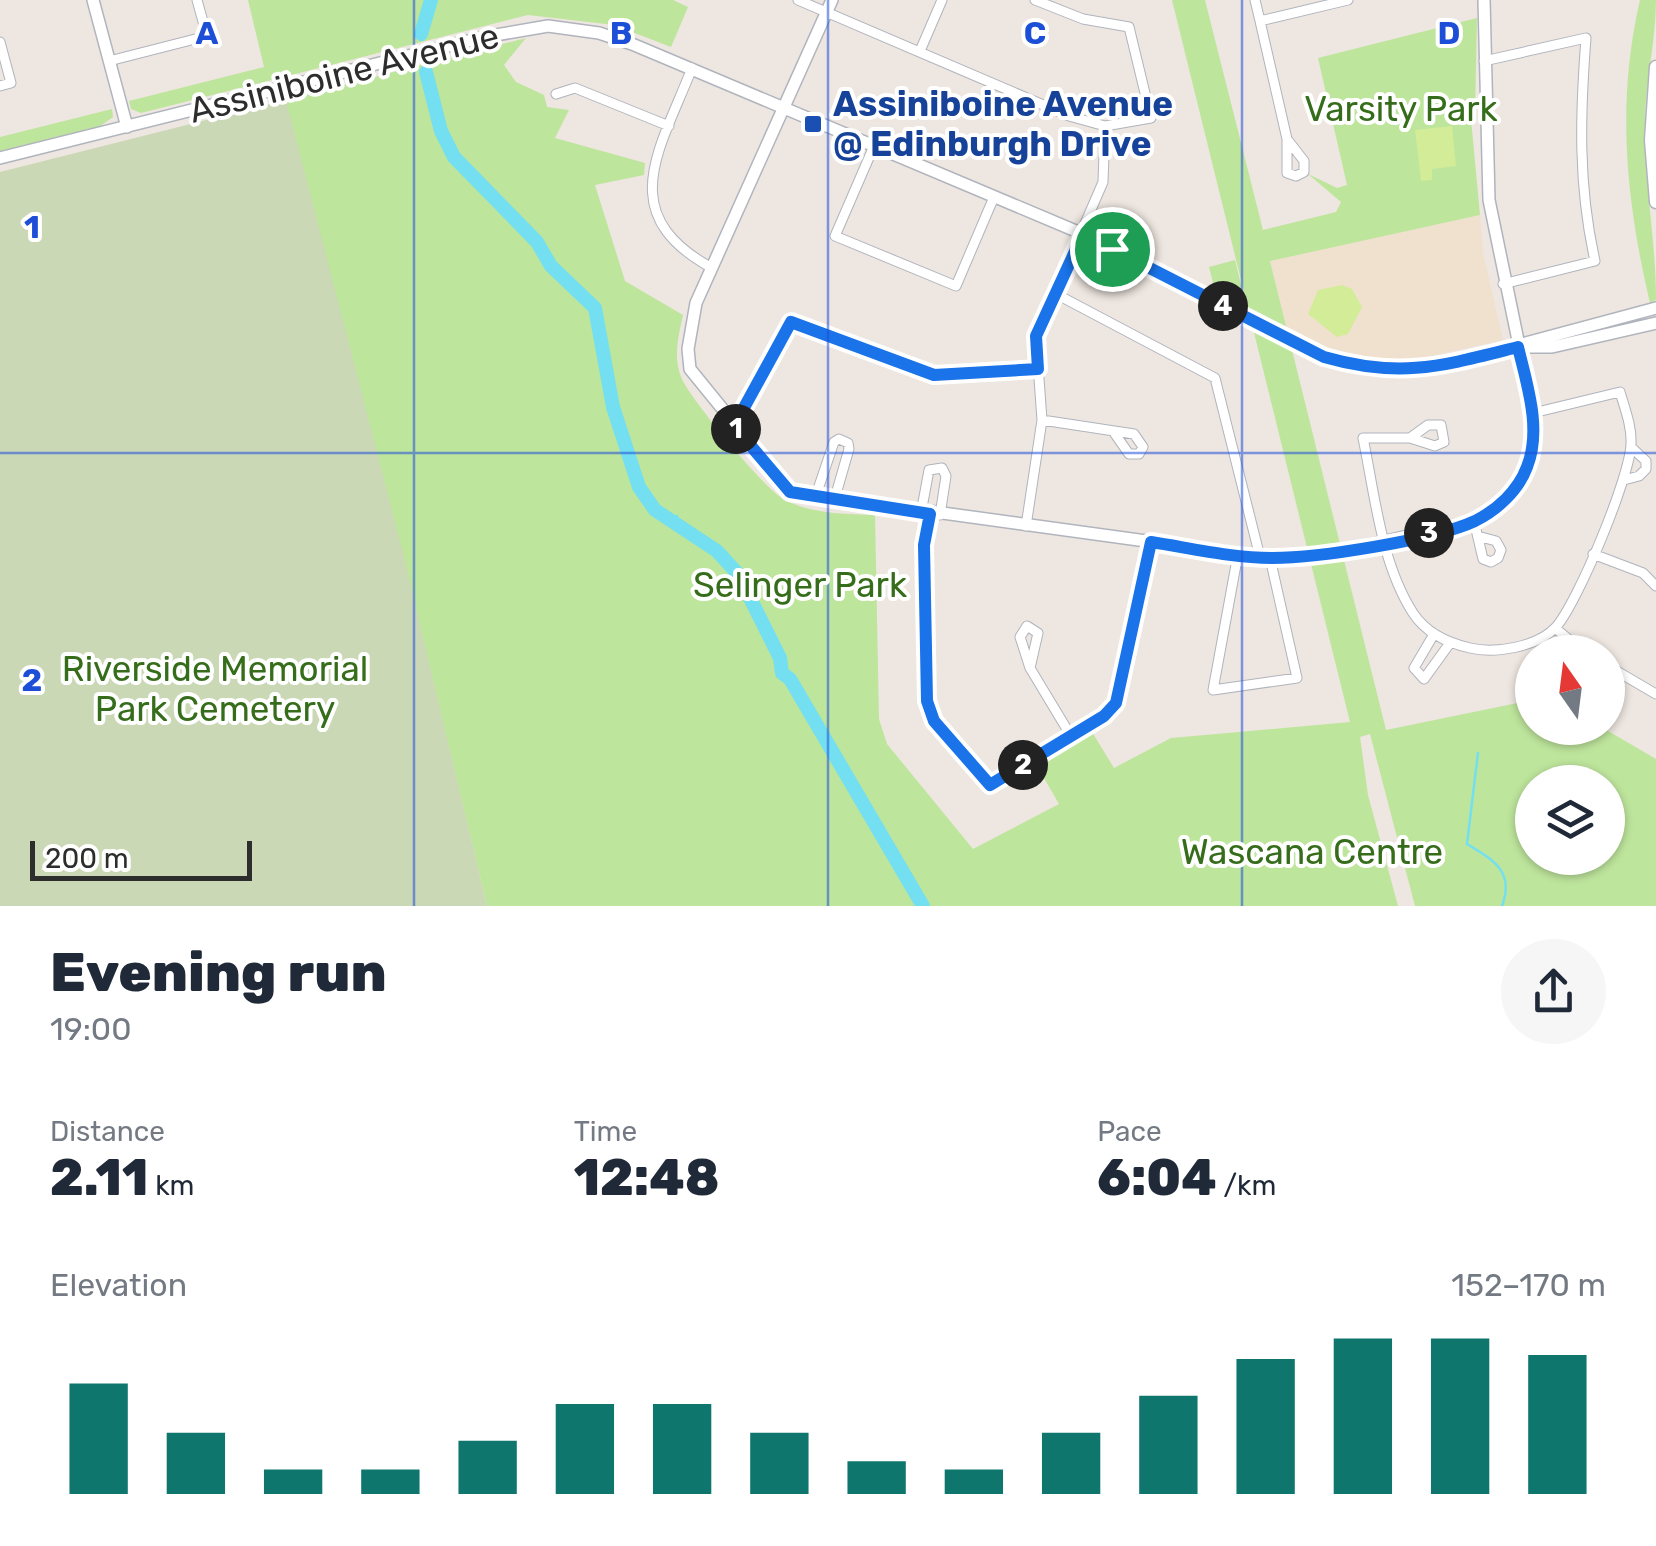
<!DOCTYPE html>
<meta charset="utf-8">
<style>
:root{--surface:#fff;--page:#f6f6f7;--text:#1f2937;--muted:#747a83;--accent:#0f766e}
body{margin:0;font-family:Rubik,sans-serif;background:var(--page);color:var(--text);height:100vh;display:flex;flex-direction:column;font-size:38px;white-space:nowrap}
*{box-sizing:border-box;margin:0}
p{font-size:32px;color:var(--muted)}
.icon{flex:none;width:55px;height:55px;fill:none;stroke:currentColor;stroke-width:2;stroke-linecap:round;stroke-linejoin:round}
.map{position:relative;height:906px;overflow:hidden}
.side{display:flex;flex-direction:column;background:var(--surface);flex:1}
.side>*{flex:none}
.needle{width:65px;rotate:346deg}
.tools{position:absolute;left:1515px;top:635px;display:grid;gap:20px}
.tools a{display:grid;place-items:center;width:110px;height:110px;border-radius:50%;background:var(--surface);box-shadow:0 2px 8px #0004;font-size:50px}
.scale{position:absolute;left:30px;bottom:25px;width:222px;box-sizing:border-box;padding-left:10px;border:5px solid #2d2d2d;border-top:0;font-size:28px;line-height:35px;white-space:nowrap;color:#2d2d2d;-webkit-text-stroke:8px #fff;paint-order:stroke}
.pin{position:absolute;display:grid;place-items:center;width:85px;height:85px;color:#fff;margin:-42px;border:5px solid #fff;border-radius:50%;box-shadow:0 2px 10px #0007}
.km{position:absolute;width:50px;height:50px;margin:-25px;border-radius:50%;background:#222;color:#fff;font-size:28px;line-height:50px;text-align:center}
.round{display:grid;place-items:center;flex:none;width:105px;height:105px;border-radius:52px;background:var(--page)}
.summary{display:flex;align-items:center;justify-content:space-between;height:170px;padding:0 50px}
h1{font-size:55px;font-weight:800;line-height:75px}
.figures{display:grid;grid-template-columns:repeat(3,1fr);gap:15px;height:170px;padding:10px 50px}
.figures div{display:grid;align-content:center}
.figures b{font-size:50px;font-weight:800}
.figures small{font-size:28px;font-weight:400}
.figures p{font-size:28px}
.chart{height:280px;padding:20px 50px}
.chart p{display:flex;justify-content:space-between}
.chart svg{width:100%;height:180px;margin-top:10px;stroke:var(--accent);stroke-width:6}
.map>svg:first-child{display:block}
.education{fill:#f0e1cf}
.green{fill:#bee59c;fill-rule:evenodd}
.cemetery{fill:#cbd8b6}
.pitch{fill:#d3ec98}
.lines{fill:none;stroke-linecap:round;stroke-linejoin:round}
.stream{stroke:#73dff0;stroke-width:2.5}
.river{stroke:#73dff0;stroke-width:14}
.minor-casing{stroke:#b0b4bd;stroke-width:11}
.tertiary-casing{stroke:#b0b4bd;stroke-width:14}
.secondary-casing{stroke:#b0b4bd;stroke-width:15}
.minor{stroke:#fff;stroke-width:9}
.tertiary{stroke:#fff;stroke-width:11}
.secondary{stroke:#fff;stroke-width:12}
.route-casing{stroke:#fff;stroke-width:20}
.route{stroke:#1a73e8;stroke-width:12}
.grid{fill:none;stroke:#1d4ed8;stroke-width:2.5;stroke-opacity:0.55}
.transit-dot{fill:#1a4fb4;stroke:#fff;stroke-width:4}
.labels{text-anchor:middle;stroke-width:8;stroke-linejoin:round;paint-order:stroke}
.street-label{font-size:35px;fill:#2d2d2d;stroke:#fff}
.transit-label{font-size:35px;font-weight:bold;fill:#164399;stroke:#fff;text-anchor:start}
.park-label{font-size:35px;fill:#366d1a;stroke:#fff}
.grid-label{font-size:32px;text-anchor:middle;font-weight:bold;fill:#1d4ed8;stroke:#fff;stroke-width:8;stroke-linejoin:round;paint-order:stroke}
</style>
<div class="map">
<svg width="1656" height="906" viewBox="0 0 1656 906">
<rect width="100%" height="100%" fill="#eee6e0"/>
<path class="education" d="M 1480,215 L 1483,253 L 1503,340 L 1409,361 L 1379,361 L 1316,344 L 1287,329 L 1270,260 Z"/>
<path class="green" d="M 248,0 L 673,0 L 688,7 L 671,47 L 614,25 L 528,15 L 141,113 L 131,109 L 129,101 L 264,67 Z
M 1172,0 L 1205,0 L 1263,230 L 1336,212 L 1341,202 L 1308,174 L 1337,188 L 1347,185 L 1318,58 L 1477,18 L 1475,111 L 1471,119 L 1480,215 L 1270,261 L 1386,730 L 1532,700 L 1532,728 L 1603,728 L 1656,759 L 1656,906 L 1415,906 L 1370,734 L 1360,737 L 1368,795 L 1398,906 L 487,906 L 400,544 L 134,139 L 526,38 L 504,65 L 516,82 L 544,95 L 547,107 L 569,110 L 555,138 L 645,163 L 644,175 L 595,185 L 625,281 L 683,315 C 678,338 672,361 684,383 C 697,406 763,488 785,500 C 812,514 846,514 875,515 L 879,719 L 887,744 L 973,849 L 1059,804 L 1037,766 L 1092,732 L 1114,768 L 1171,738 L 1350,722 ZM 1532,782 L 1608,782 L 1608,858 L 1532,858 Z
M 1640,0 L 1656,0 C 1656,41 1645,82 1645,123 C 1644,183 1656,241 1656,300 L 1650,303 C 1626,201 1616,103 1640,0 Z
M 112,109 L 113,117 L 99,127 L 0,152 L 0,137 Z
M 1235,260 L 1246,305 L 1244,306 L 1215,291 L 1209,267 Z"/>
<path class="cemetery" d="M 286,100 L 402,549 L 487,906 L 0,906 L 0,172 Z"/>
<path class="pitch" d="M 1452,126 L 1456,166 L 1432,169 L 1432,180 L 1421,181 L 1415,130 Z
M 1342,285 L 1352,289 L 1362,307 L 1348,334 L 1337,337 L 1308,314 L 1318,290 Z"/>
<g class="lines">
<path class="stream" d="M 677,525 L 677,516
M 1478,753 L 1467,844 C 1493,860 1515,871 1502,906"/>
<path class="river" d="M 421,34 L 431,0
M 426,72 L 441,131 L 454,157 L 537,242 L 551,266 L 595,308 L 613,407 L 639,487 L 655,510 L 717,551 L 738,574 L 780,658 L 782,673 L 790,679 L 923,906"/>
<g class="minor-casing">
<path id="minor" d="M 798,0 L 1069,116 L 1105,126 L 1151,118 L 1129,27 L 1083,19 L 1035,0
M 1255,0 L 1260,21 L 1348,0
M 1260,21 L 1287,139 L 1287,173 L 1296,176 L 1304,172 L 1304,161 L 1287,139
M 0,42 L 11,83 L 0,86
M 920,51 L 942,0
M 109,61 L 207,36 L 197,0
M 1484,61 L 1586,38 C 1580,116 1578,185 1595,261 L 1503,284
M 692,68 C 660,150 613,214 712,268
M 556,94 L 575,88 L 669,126
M 874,146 L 835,236 L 956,286 L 994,197
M 1056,294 L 1215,378 L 1260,557
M 1042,420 L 1134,434 L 1143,447 L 1139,454 L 1129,454 L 1115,434
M 734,425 L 791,322 L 934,375 L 1038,369
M 1410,438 L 1428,425 L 1441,425 L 1444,442 L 1435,446 L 1410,438 L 1363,438 C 1375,496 1381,563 1413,613 C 1426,633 1448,643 1470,648 C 1495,654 1538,647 1556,627 C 1578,602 1630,477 1631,444 C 1632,427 1625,409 1620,392 L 1533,413
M 1624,480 L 1639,476 L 1646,469 L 1646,461 L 1631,447
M 815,498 L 834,442 L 839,439 L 848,443 L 849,449 L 834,501
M 921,513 L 929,470 L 942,468 L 946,476 L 940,515
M 930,514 L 924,545 L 927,701 L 934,721 L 990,785 L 1104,716 L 1116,703 L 1151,542
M 1474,521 L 1483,559 L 1491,562 L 1498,558 L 1501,550 L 1496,541 L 1481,537
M 1026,526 L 1042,420 L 1036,337 L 1103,182 L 1105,126
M 1238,554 L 1213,690 L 1297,678 L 1270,558
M 1593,554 L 1643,573 L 1656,586
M 1555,628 L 1584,652
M 1434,634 L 1414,668 L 1424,679 L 1450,643
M 1608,666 L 1656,694
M 1030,668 L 1038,633 L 1027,626 L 1020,637 L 1030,668 L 1071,736"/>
</g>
<g class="tertiary-casing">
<path id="tertiary" d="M 93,0 L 127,127
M 832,0 L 696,303 L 688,349 L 690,369 L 790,492 L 1270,558 L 1325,555 L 1474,521 L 1511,496 L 1528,466 L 1533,413 L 1489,200 L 1484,0
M 0,158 L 484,37 L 548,26 L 599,33 L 632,44 L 1083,234 L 1324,357 C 1363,368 1396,372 1436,367 L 1656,308
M 1527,347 L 1552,347 L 1656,323"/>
</g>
<g class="secondary-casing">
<path id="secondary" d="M 1656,67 L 1651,140 L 1656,202"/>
</g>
<use href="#minor" class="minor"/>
<use href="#tertiary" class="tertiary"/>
<use href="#secondary" class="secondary"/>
</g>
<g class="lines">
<g class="route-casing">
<path id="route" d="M 1083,234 L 1324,357 C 1401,379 1442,366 1518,347 C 1527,385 1542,429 1527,467 C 1518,491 1497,510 1475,521 C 1434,540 1318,558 1272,558 C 1232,558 1190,548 1151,542 L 1116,703 L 1104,716 L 990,785 L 934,721 L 927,701 L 924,545 L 930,514 L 790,492 L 734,426 L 791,322 L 934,375 L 1038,369 L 1036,336 Z"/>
</g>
<use href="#route" class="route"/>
</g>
<path class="grid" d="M 414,0 L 414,906M 828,0 L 828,906M 1242,0 L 1242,906M 0,453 L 1656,453"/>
<rect class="transit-dot" x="803" y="114" width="20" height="20" rx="5"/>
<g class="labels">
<g class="street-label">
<text transform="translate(344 73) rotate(-14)" y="12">Assiniboine Avenue</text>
</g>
<g class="transit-label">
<text x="833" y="116">Assiniboine Avenue<tspan x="833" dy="40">@ Edinburgh Drive</tspan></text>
</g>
<g class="park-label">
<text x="1401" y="121">Varsity Park</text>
<text x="800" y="597">Selinger Park</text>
<text x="215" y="681">Riverside Memorial<tspan x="215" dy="40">Park Cemetery</tspan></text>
<text x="1312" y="864">Wascana Centre</text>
</g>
</g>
<g class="grid-label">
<text x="207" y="44">A</text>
<text x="621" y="44">B</text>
<text x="1035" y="44">C</text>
<text x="1449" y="44">D</text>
<text x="32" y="238">1</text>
<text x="32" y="691">2</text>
</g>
</svg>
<div class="tools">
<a><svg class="needle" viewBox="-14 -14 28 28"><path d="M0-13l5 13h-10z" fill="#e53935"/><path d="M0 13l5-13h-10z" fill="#747a83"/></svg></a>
<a><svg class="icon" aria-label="layers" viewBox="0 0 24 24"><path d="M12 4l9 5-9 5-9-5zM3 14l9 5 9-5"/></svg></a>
</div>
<div class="scale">200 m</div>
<div class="pin" style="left:1112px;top:249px;background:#1e9e55"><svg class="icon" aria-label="arrive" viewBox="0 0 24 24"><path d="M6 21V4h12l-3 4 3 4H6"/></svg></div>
<b class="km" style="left:736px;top:429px">1</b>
<b class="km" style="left:1023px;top:765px">2</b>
<b class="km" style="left:1429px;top:533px">3</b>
<b class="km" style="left:1223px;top:306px">4</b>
</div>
<section class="side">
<div class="summary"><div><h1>Evening run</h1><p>19:00</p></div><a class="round"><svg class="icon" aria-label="share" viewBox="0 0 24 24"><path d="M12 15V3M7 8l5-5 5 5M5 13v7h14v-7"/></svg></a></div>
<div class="figures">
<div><p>Distance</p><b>2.11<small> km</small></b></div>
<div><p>Time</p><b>12:48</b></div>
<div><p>Pace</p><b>6:04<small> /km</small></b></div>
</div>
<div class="chart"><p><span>Elevation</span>152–170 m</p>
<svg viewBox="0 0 160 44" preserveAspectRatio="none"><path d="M5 44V17M15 44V29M25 44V38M35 44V38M45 44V31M55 44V22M65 44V22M75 44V29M85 44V36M95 44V38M105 44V29M115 44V20M125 44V11M135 44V6M145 44V6M155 44V10"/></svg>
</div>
</section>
